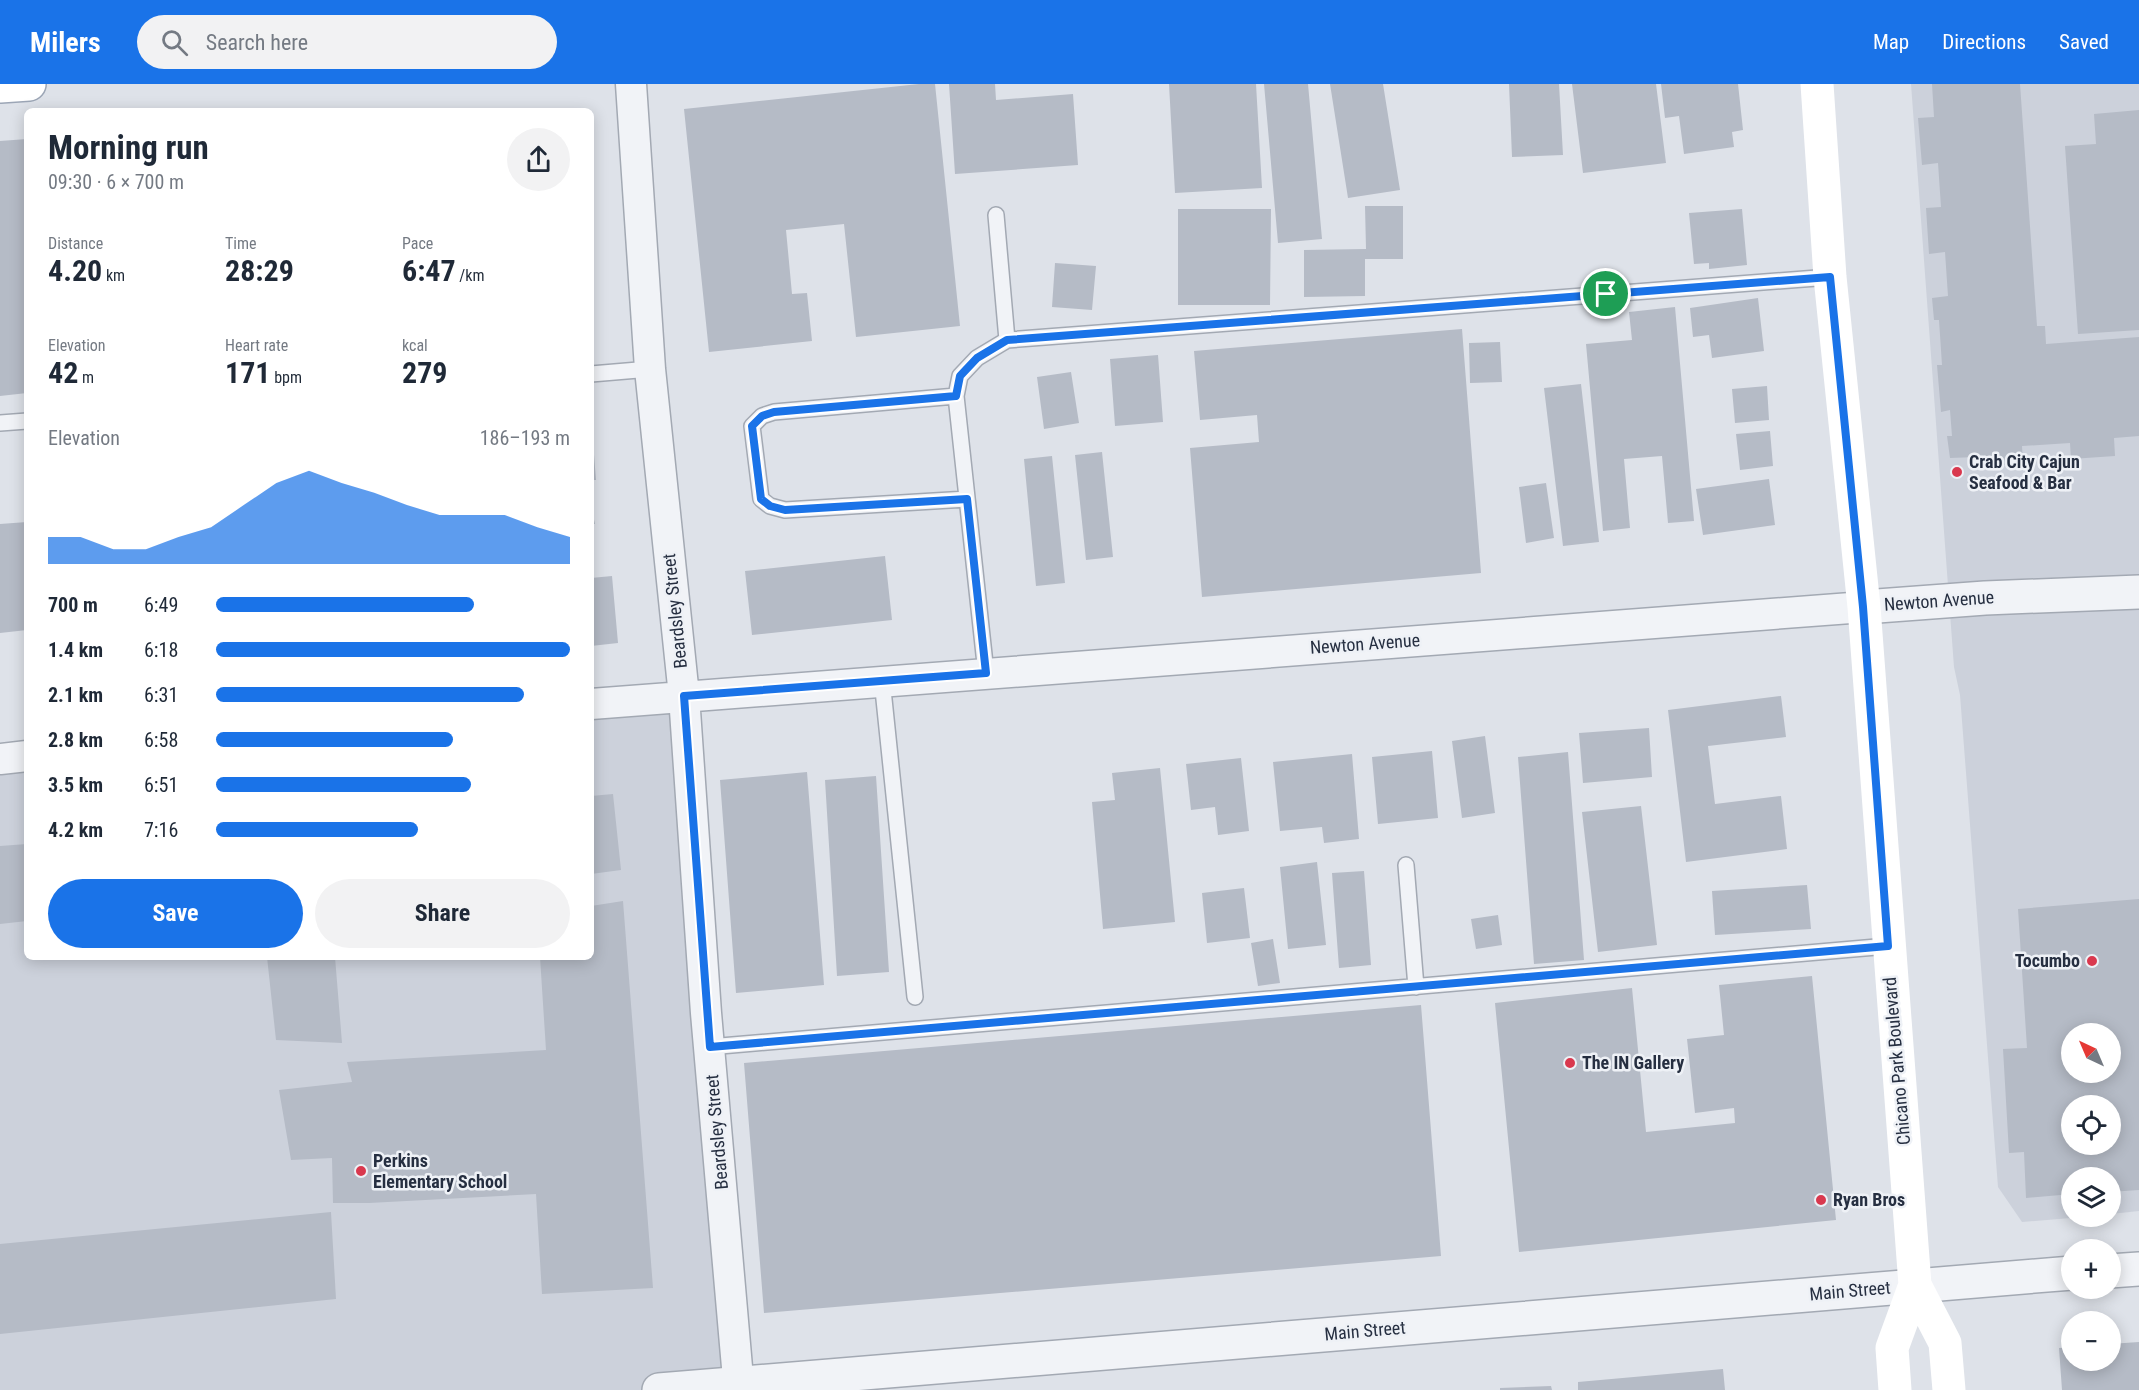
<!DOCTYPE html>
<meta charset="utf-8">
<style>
:root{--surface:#fff;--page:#f2f2f3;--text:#1f2937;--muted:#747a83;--accent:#1a73e8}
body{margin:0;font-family:"Roboto Condensed",sans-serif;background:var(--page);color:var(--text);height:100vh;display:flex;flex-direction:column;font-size:22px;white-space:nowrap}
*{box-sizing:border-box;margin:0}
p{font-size:20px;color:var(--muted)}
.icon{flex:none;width:33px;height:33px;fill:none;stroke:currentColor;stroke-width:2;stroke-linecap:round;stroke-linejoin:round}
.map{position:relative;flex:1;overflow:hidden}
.side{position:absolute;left:24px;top:24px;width:570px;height:852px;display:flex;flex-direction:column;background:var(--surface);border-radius:9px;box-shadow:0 3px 15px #0003}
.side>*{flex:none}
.needle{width:39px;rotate:316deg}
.fabs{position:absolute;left:2061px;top:939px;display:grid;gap:12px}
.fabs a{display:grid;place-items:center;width:60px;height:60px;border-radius:50%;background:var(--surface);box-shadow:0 3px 15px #0003;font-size:30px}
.pin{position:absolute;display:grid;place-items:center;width:51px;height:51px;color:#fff;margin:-26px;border:3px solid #fff;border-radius:50%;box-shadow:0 2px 6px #0007}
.round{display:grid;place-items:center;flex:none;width:63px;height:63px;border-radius:32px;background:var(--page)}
.head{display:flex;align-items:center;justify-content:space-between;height:102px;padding:0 24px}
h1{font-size:33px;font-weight:700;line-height:45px}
.metrics{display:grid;grid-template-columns:repeat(3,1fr);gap:9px;height:102px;padding:6px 24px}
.metrics div{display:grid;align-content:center}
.metrics b{font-size:30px;font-weight:700}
.metrics small{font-size:16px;font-weight:400}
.metrics p{font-size:16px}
.chart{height:168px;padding:12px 24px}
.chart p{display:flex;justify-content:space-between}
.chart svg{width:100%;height:108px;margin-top:6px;fill:var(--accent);opacity:.7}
.action{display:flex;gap:12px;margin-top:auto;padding:12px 24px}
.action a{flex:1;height:69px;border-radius:36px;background:var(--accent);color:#fff;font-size:24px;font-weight:700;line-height:69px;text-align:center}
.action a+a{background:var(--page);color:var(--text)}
ul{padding:0 24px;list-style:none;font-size:20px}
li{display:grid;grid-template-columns:96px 72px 1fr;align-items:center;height:45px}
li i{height:15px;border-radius:8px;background:var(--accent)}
header{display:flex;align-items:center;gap:36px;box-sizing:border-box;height:84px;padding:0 30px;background:var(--accent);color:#fff}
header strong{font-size:28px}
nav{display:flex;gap:33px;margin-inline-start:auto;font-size:21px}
.search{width:420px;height:54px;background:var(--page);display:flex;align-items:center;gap:15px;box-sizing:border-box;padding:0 21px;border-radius:33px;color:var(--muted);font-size:22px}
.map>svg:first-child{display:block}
.built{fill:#ccd1db;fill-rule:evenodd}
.building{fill:#b5bbc6;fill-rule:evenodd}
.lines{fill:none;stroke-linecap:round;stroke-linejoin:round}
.service-casing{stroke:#a3a9b3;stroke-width:18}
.minor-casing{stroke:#a3a9b3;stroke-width:33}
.tertiary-casing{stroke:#a3a9b3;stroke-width:36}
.primary-casing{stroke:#9ca6b6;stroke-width:36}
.service{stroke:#f1f3f7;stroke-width:15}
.minor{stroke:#f1f3f7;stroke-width:30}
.tertiary{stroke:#f1f3f7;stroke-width:33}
.secondary{stroke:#fff;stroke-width:33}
.primary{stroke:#fff;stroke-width:33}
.route-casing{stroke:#fff;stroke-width:12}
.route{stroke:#1a73e8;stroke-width:8}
.poi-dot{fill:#d9384e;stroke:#eef1f6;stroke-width:2}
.labels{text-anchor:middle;stroke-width:5;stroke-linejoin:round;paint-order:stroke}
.poi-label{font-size:18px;font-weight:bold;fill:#262f41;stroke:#eef1f6;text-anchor:start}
.street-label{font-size:18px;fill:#262f41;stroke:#eef1f6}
</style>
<header>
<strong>Milers</strong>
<div class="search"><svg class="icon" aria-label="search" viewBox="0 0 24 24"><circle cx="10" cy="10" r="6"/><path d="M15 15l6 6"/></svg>Search here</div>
<nav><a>Map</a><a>Directions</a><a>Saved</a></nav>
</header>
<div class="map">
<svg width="2139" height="1306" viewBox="0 0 2139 1306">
<rect width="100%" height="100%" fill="#dee2e9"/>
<path class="built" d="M 1911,0 L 2139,0 L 2139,1127 L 2111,1130 L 2110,1094 L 2072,1094 L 2072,1132 L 2083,1133 L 2022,1138 L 1998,1103 L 1960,611 L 1954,583 ZM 2072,950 L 2110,950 L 2110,988 L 2072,988 ZM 2072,1022 L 2110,1022 L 2110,1060 L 2072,1060 Z
M 684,612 L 739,1300 L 660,1306 L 0,1306 L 0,675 L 27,672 L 27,873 L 591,873 L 591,620 Z"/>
<path class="building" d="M 919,0 L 935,0 L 960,242 L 856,253 L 844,140 L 786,146 L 792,210 L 807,209 L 812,257 L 709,268 L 684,25 Z
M 949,0 L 995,0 L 996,16 L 1073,10 L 1078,81 L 955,90 Z
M 1169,0 L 1256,0 L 1262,104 L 1175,109 Z
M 1264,0 L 1308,0 L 1322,155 L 1278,159 Z
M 1330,0 L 1383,0 L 1400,106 L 1348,114 Z
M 1509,0 L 1559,0 L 1563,71 L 1512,73 Z
M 1572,0 L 1656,0 L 1666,79 L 1583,89 Z
M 1661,0 L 1738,0 L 1743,46 L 1732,48 L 1734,63 L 1684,70 L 1679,32 L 1665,34 Z
M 1932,0 L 2020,0 L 2037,242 L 2045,242 L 2046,260 L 2139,253 L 2139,352 L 2114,354 L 2115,372 L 2071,375 L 2070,359 L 2022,362 L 2023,380 L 1977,382 L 1977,373 L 1950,374 L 1947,352 L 1952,352 L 1950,326 L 1941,328 L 1937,281 L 1942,281 L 1939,236 L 1934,236 L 1932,214 L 1948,212 L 1945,168 L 1929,170 L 1926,124 L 1941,123 L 1938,79 L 1922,81 L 1918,34 L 1934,33 Z
M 2139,26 L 2139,246 L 2078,250 L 2065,62 L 2096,60 L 2094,30 Z
M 27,55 L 27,309 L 0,312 L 0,57 Z
M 1365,122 L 1403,122 L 1403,175 L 1365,175 L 1365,212 L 1304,213 L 1304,166 L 1366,165 Z
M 1178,125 L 1271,125 L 1270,221 L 1178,221 Z
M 1742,125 L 1747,181 L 1709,185 L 1709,179 L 1694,180 L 1689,129 Z
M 1055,179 L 1096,182 L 1092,226 L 1052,223 Z
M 1758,214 L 1764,267 L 1712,274 L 1709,251 L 1693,253 L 1690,224 Z
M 1675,223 L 1694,437 L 1668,439 L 1662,372 L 1624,375 L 1630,444 L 1603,447 L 1586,260 L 1632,256 L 1629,228 Z
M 1462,245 L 1481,489 L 1202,513 L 1190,364 L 1259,358 L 1257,331 L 1200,336 L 1194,267 Z
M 1500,258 L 1502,298 L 1470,299 L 1469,259 Z
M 1158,271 L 1163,338 L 1115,342 L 1110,275 Z
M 1071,288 L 1079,339 L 1044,345 L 1037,293 Z
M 1581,300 L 1599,458 L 1563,462 L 1544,304 Z
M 1767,302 L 1769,336 L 1735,339 L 1732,305 Z
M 1770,347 L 1773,382 L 1740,386 L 1736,350 Z
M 591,358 L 593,358 L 596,396 L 591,396 Z
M 1102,368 L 1113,473 L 1086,476 L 1075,371 Z
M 1052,372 L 1065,499 L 1036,502 L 1024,375 Z
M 1769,395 L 1775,441 L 1703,451 L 1696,405 Z
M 1546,399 L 1554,454 L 1526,459 L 1519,403 Z
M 591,422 L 595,440 L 591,440 Z
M 27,438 L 27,546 L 0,549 L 0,440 Z
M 885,472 L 892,536 L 752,551 L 745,487 Z
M 612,492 L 618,559 L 591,562 L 591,494 Z
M 1781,612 L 1786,653 L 1708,662 L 1715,720 L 1781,712 L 1787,765 L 1686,778 L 1668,626 Z
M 1649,644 L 1652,693 L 1583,699 L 1579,649 Z
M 1485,652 L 1495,729 L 1462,734 L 1452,657 Z
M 1432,667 L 1438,734 L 1378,740 L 1372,673 Z
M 1568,668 L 1584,876 L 1534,880 L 1518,673 Z
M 1352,670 L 1359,755 L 1324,759 L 1322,743 L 1280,747 L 1273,678 Z
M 1241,674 L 1249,747 L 1218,751 L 1215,723 L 1191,726 L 1186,680 Z
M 1160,684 L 1175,838 L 1103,845 L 1092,718 L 1115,716 L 1112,689 Z
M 807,688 L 824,901 L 736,909 L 720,696 Z
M 876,692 L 889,888 L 837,892 L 825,696 Z
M 613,710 L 621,786 L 591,790 L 591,712 Z
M 1641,722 L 1657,861 L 1598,868 L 1582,728 Z
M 27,760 L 27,837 L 0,840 L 0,762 Z
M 1317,778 L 1326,861 L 1288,865 L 1280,783 Z
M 1364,787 L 1371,881 L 1339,884 L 1332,789 Z
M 1807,801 L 1811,845 L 1715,851 L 1712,807 Z
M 1244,804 L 1250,854 L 1207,859 L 1202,809 Z
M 2139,815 L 2139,1106 L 2110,1108 L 2110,1094 L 2072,1094 L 2072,1110 L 2026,1114 L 2024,1068 L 2009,1069 L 2003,965 L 2027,964 L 2018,825 ZM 2072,950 L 2110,950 L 2110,988 L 2072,988 ZM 2072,1022 L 2110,1022 L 2110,1060 L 2072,1060 Z
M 623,817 L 653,1204 L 542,1210 L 536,1110 L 369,1119 L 333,1119 L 332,1074 L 291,1076 L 279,1006 L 352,998 L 347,978 L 546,966 L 540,873 L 591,873 L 591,822 Z
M 1498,831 L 1502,861 L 1476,865 L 1471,835 Z
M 1273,855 L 1280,899 L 1258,902 L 1251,859 Z
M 267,873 L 335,873 L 342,959 L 276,956 Z
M 1812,892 L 1836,1136 L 1519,1168 L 1495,919 L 1632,904 L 1646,1048 L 1735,1039 L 1734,1024 L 1695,1029 L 1687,955 L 1724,951 L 1719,901 Z
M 1421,921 L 1441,1172 L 764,1229 L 744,979 Z
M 331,1128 L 336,1215 L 0,1250 L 0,1160 Z
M 2139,1258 L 2139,1306 L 2062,1306 L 2059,1264 L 2072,1263 L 2072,1276 L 2110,1276 L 2110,1260 Z
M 1723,1285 L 1725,1306 L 1578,1306 L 1578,1298 Z
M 1551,1302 L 1552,1306 L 1500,1306 L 1500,1304 Z"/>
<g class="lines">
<g class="service-casing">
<path id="service" d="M 996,131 L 1007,256
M 591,290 L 650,285
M 956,312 L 774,328 L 762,332 L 752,342 L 761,415 L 770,422 L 785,426 L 967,415
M 0,339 L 27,337
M 986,589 L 956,312 L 960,292 L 977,274 L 1007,256 L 1830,193
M 882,596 L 915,913
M 1406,781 L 1416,903
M 709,963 L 1888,862"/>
</g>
<g class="minor-casing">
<path id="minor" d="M 631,0 L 650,285 L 684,612 L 706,929 L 739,1306
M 591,620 L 1864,523
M 0,675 L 27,672"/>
</g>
<g class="tertiary-casing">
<path id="tertiary" d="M 1864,523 L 1985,514 L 2139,508
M 2110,1187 L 2139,1185
M 659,1306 L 2072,1189"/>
</g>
<g class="primary-casing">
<path id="primary" d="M 0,2 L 29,0"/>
</g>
<use href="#service" class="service"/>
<use href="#minor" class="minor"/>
<use href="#tertiary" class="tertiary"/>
<path class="secondary" d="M 1817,0 L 1830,193 L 1864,523 L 1915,1201 L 1945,1259 L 1949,1306
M 1895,1306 L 1892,1264 L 1915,1201"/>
<use href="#primary" class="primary"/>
</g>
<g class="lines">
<g class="route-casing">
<path id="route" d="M 1830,193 L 1863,523 L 1888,862 L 710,963 L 684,612 L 986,589 L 967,415 L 785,426 L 770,422 L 761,415 L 752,342 L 762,332 L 774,328 L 956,312 L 960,292 L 977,274 L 1007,256 Z"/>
</g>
<use href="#route" class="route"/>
</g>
<g class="poi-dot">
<circle cx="1957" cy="388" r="6"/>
<circle cx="2092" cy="877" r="6"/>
<circle cx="1570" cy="979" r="6"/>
<circle cx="361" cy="1087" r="6"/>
<circle cx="1821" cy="1116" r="6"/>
</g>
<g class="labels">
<g class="poi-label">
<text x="1969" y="384">Crab City Cajun<tspan x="1969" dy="21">Seafood &amp; Bar</tspan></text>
<text x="2080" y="883" text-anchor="end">Tocumbo</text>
<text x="1582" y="985">The IN Gallery</text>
<text x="373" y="1083">Perkins<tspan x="373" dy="21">Elementary School</tspan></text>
<text x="1833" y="1122">Ryan Bros</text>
</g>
<g class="street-label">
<text transform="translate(1939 517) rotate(-4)" y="6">Newton Avenue</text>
<text transform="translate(675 527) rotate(-96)" y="6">Beardsley Street</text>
<text transform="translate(1365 560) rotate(-4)" y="6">Newton Avenue</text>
<text transform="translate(1897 977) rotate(-95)" y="6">Chicano Park Boulevard</text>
<text transform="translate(717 1048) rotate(-95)" y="6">Beardsley Street</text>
<text transform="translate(1850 1207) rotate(-5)" y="6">Main Street</text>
<text transform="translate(1365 1247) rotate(-5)" y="6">Main Street</text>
</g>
</g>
</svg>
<div class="fabs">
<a><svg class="needle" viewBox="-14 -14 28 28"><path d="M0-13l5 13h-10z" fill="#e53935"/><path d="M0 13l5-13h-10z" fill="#747a83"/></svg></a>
<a><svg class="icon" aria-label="locate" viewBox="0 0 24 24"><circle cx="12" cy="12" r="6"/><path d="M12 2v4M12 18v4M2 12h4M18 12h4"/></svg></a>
<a><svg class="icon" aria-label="layers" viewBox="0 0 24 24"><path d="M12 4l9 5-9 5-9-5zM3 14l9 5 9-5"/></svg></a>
<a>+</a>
<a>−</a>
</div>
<div class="pin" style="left:1606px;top:210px;background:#1e9e55"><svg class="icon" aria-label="arrive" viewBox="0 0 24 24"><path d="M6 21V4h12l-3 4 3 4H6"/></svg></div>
<section class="side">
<div class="head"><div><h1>Morning run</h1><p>09:30 · 6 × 700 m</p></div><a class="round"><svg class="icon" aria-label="share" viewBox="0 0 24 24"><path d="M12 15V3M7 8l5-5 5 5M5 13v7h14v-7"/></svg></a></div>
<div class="metrics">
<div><p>Distance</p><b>4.20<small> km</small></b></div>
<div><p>Time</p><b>28:29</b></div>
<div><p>Pace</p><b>6:47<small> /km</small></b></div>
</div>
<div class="metrics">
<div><p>Elevation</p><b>42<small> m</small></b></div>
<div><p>Heart rate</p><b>171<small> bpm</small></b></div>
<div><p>kcal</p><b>279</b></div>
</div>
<div class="chart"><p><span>Elevation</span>186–193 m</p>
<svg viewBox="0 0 160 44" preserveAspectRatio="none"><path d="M0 44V33L10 33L20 38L30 38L40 33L50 29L60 20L70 11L80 6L90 11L100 15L110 20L120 24L130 24L140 24L150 29L160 33V44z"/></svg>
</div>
<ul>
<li><b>700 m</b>6:49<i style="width:73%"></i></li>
<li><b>1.4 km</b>6:18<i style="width:100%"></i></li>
<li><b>2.1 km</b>6:31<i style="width:87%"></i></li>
<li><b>2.8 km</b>6:58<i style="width:67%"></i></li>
<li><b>3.5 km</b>6:51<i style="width:72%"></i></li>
<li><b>4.2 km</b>7:16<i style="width:57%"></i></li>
</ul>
<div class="action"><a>Save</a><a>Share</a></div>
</section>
</div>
